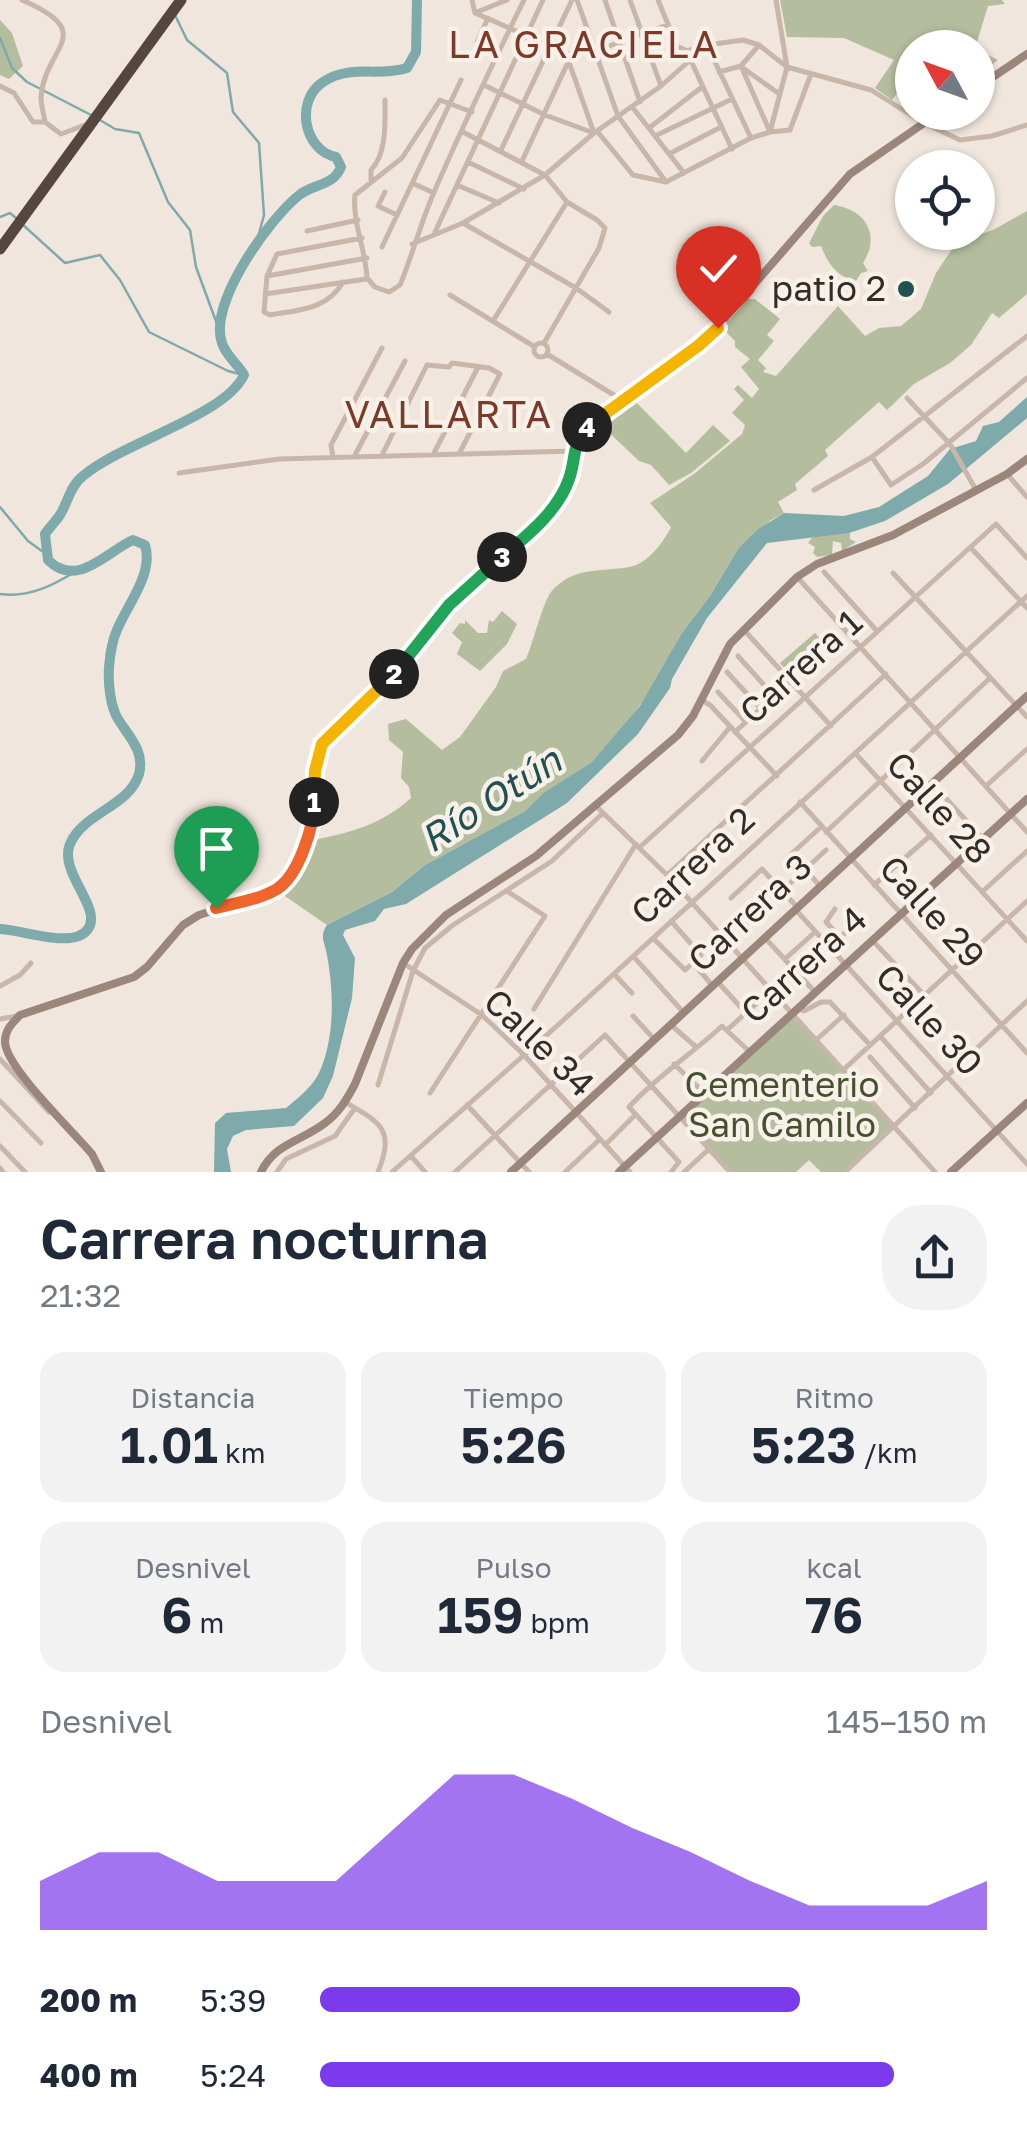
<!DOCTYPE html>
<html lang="es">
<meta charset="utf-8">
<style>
:root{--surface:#fff;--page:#f2f2f3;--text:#1f2937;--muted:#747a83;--accent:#7c3aed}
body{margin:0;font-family:"Golos Text",sans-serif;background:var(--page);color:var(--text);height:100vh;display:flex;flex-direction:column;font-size:38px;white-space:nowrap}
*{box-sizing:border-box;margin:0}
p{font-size:32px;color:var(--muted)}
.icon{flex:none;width:55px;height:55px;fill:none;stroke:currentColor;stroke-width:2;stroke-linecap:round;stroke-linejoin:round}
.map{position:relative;height:1172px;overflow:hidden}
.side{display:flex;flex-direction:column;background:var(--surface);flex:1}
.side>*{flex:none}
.needle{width:65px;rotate:311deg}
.tools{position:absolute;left:895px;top:30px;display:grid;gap:20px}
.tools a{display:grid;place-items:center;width:100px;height:100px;border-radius:50%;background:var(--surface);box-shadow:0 2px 8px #0004;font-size:50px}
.pin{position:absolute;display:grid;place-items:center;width:85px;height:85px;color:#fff;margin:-102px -42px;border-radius:50% 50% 50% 0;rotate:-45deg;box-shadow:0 0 10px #0007}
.pin .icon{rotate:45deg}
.km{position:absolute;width:50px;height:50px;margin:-25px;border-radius:50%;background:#222;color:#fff;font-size:28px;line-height:50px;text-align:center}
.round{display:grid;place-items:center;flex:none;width:105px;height:105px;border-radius:40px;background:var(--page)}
.head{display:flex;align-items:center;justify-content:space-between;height:170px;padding:0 40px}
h1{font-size:55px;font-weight:600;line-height:75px}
.figures{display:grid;grid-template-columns:repeat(3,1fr);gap:15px;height:170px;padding:10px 40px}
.figures div{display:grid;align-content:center;border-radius:25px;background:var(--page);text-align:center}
.figures b{font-size:50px;font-weight:600}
.figures small{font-size:28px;font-weight:400}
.figures p{font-size:28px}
.chart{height:280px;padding:20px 40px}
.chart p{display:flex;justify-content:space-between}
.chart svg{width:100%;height:180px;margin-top:10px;fill:var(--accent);opacity:.7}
ul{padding:0 40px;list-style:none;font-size:32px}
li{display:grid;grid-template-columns:160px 120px 1fr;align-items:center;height:75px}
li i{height:25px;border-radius:12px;background:var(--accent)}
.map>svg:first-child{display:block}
.green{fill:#b4be9e}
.water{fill:#7eaaab}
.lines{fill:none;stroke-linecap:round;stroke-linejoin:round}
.stream{stroke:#7eaaab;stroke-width:2.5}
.river{stroke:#7eaaab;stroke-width:10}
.street{stroke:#c7b6a9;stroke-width:5}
.secondary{stroke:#9b867b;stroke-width:8}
.highway{stroke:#554640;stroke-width:11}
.split-1-casing{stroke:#fff;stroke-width:20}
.split-2-casing{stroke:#fff;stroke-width:20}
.split-3-casing{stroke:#fff;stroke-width:20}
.split-4-casing{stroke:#fff;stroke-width:20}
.split-5-casing{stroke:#fff;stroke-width:20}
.split-1{stroke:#f0652b;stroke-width:12}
.split-2{stroke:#f5b400;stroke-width:12}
.split-3{stroke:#22a559;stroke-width:12}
.split-4{stroke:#22a559;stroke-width:12}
.split-5{stroke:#f5b400;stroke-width:12}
.poi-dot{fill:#215153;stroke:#f8f1e9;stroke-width:4}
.labels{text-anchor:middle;stroke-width:9;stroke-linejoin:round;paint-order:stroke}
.poi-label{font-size:35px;fill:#352c29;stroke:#f8f1e9;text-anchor:end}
.street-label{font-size:35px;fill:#352c29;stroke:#f8f1e9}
.park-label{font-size:35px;fill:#45512e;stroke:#f8f1e9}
.neighbourhood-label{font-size:38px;letter-spacing:2.5px;fill:#7e3a28;stroke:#f8f1e9}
.water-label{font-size:38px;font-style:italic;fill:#215153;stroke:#f8f1e9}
</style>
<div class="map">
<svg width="1027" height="1172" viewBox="0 0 1027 1172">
<rect width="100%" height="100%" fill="#f0e6dd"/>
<path class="green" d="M 780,0 L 1002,0 L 1005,4 L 988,6 L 977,42 L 984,53 L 998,60 L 978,75 L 978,48 L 912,48 L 912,73 L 892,100 L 875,88 L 894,60 L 844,38 L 787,37 Z
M 0,20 L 12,33 L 23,66 L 9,79 L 0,75 Z
M 834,205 C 866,210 881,235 863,263 L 868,271 L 861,273 L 856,281 C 837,278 827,262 821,246 L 812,247 L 809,243 L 823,216 Z
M 1027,211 L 1027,294 L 999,318 L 992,313 L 971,345 L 950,363 L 914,384 L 887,410 L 879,402 L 825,450 L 828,456 L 795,484 L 797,490 L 778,502 L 784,513 L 771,520 L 738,549 L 710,596 L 682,633 L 653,687 L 621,732 L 592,762 L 546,792 L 525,811 L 425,865 L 392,892 L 327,925 L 282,894 L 305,860 L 314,840 C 352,832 381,825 411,798 L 409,787 L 401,778 L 403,752 L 389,740 L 388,724 L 406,719 L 442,750 L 460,737 L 496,687 L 503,671 L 526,659 C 533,643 543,602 551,592 C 574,564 607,573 633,566 C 650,561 664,541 671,527 L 650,503 L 694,474 L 742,434 L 745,425 L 732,413 L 744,400 L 734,389 L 738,385 L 752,398 L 759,389 L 741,367 L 750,359 L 735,347 L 735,341 L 722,328 L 748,299 L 755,299 L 780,319 L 767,335 L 774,341 L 758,360 L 766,368 L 763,372 L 776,376 L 838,306 L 865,336 L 879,328 L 901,326 L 921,309 L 936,273 L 956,243 L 993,230 Z
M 636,402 L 686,453 L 713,425 L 730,441 L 691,473 L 669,485 L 651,465 L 639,461 L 602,426 Z
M 850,532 L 850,539 L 856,542 L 842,551 L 841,543 L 833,541 L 832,555 L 817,557 L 813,553 L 815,547 L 808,543 L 814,535 Z
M 502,611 L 517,624 L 507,644 L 480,671 L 457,654 L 462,642 L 452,633 L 460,623 L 465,624 L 465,620 L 478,633 L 487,633 L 489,620 L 493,622 Z
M 815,633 L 824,643 L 791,676 L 780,663 Z
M 790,1015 L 894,1127 L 845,1172 L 821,1172 L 809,1160 L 796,1172 L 730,1172 L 680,1116 Z"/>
<path class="water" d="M 1027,397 L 1027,418 L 948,484 L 885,521 L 849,533 L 767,543 L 707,618 L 672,679 L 670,688 L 638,734 L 567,803 L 406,904 L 384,909 L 375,921 L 345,930 L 343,935 L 355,958 L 352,998 L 333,1076 L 323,1098 L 294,1126 L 246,1130 L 233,1136 L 227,1149 L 231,1172 L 214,1172 L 215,1123 L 226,1113 L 286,1108 C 297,1099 313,1086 319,1073 C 335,1038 334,993 327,955 C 325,943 319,936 327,925 L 392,892 L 425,865 L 525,811 L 545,792 L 592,762 L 640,706 L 682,633 L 710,596 L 738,549 L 757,530 L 784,513 L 844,516 L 879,507 L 928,476 L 950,449 L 976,441 L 983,426 L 999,422 Z"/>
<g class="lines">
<path class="stream" d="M 175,15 L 187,40 L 227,73 L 233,112 L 259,143 L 264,215 L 257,241
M 0,38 L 12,68 L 27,82 L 93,116
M 100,120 L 115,129 L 139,133 L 168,202 L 190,230 L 196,267 L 221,335
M 0,217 L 10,213 L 16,218
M 22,224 L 65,263 L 100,255 L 120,280 L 149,332 L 228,371 L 244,375
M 0,507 L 28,541 L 46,554
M 0,594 C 29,598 54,585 78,570"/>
<path class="river" d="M 0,929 C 20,929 74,950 88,929 C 103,908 58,872 70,844 C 84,812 129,807 139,774 C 145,751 129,737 118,719 C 110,706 108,682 109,667 C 110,655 112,641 117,630 C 127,605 154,574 145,545 L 133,540 C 106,552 77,589 48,560 L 45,534 C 50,527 55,522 60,515 C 68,502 70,486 83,476 C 123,442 225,416 244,375 C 238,364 226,356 222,343 C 208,303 269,220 298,196 C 313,183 333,187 341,167 L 336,157 C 303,150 295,100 323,82 C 349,64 379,77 407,68 L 416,52 L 417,0"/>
<path class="street" d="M 22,0 C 100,34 44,46 41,98 C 41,105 44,115 45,122 L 61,134 L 85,125
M 472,0 L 475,13
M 577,0 L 618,116 L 666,182
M 605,0 L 640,102
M 630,0 L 661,86
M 658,0 L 677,46 L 687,51 L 707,45 L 751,138
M 477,12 L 507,0
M 475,13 L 571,55 L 595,51 L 667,25
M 488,18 L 477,42 L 498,53
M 691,61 L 732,149
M 570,65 L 594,133
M 741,66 L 770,132 L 790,130 L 811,74
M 743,68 L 778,93
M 719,72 L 741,66 L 759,45
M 484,85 L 545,115 L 594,133
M 0,86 L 14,93 L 33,122 L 45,122
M 633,108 L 684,173
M 472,112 L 440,100 L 402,158 L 355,195 C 352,222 366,251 367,278 L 375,287 L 389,292 L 400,285 C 412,256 420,226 432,197 C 460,131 492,65 524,0
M 649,128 L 702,87
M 597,131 L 633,175 L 666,182 L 751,138 L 770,132 L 787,67 L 776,0
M 463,132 L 545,175 L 567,202 L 597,220 L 605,228 L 599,248 L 544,343
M 655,136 L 732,99
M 501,150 L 572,0
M 669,154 L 721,127
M 522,161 L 584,28
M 468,162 L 524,189
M 371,180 L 371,170 C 387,154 385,122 385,100
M 412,183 L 434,193
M 457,185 L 499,203
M 385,192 L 378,206 L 397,215
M 463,223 L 576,288 L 609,312
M 307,231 L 358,220
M 435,232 L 543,0
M 412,244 L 463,223 L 545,175 L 594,133 L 661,86 L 707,45 L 743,40 L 759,45 L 787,67 L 871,90 L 924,123 L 960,140 L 992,136 L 1027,125
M 382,247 L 461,80
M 267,276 L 367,258
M 343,282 C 327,310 298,310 270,315 L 264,312 L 267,276 L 277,254 L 362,238
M 265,294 L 366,279
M 450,295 L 535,347
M 493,321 L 567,202
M534 350a7 7 0 1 1 14 0a7 7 0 1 1-14 0Z
M 547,354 L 622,400
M 907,398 L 950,444 L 976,490
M 355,455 L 405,361
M 382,455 L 427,365 L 449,367 L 452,363 L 489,368 L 500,374 L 459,454
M 433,455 L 477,369
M 333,457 L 331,445 L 382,348
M 872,457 L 891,485 L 923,464 L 1027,378
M 179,473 L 279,459 L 574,451
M 1007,474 L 1027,497
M 814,490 L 872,457 L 1027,336
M 971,548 L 1027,608
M 824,572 L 877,631
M 893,573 L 1027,717
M 798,578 L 1027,832
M 745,631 L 831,726
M 738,656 L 774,696
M 727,672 L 761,709
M 718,692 L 746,722
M 700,699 L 710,705 L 777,776
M 735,732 L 790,682
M 855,753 L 1027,941
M 702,761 L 730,727
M 932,783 L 983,839
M 986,786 L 1027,749
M 800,802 L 1027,1053
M 595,805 L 667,875 L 935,1172
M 826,832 L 990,678
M 640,847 L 996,524 L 1027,558
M 788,857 L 822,826
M 805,869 L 820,886
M 667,875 L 886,674
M 874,885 L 931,835
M 982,892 L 1027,851
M 731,898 L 762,869 L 797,907
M 795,909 L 1027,1164
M 835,909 L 826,922 L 840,937 L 851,928
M 743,927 L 826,850
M 653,938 L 685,970 L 701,955 L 671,921
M 766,939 L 815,992
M 872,940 L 925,996
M 633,956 L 683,1012
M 785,959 L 815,932
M 403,963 L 482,1015 L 524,1055 L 630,1172
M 693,963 L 712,985
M 614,974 L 632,993
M 717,981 L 745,1012
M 0,986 L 20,975 L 31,963
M 798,1008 L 804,1011 L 821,1002 L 830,1002 L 870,1045
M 534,1009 L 636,844
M 633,1016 L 654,1039
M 0,1019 L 17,1016
M 671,1025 L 695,1046
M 727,1030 L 769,992
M 880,1036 L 931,1093
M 815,1041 L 844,1015
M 870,1057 L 915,1108
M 0,1059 L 49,1112
M 674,1064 L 704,1093
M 842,1071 L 1027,901
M 378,1085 L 413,971 L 425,948 L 453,925 L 552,861 L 603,813
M 430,1093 L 545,916 L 507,891
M 0,1101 L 41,1143
M 345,1102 C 381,1123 395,1129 378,1172
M 467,1105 L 529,1172
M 605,1145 L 635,1115
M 0,1146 L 25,1172
M 411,1156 L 425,1172
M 0,1168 L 3,1172
M 277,1172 L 286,1159 L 335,1136 L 355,1108
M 392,1172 L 558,1025 L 1027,596
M 455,1172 L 605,1035 L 730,1172
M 565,1172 L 600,1139
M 671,1172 L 679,1162 L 629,1107 C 658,1075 692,1054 722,1026 L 750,1052
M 684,1172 L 709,1149
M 845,1172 L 1027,1001"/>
<path class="secondary" d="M 978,87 L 1027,54
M 101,1172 L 92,1154 C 73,1131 6,1068 5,1042 C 5,1029 12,1024 20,1015 L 134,977 L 147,967 L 183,925 L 199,915 L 274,891 L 286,881 L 312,826 L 315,771 L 322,744 L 399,669 L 449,605 L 548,514 L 570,478 L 576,444 L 583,431 L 704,342 L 850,174 L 940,112
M 261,1172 C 275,1143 302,1141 325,1123 C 339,1113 347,1099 355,1084 L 403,963 L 412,949 L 446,915 L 536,856 L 678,735 L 693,716 L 730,644 L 797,577 L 817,564 L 893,535 L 1007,474 L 1027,459
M 511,1172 L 1027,696
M 619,1172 L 1027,799
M 951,1172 L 1027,1103"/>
<path class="highway" d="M 0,249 L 181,0"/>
</g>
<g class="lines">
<g class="split-1-casing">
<path id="split-1" d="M 216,908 C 236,903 261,899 277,889 C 299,875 314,826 314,802"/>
</g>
<g class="split-2-casing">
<path id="split-2" d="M 314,802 L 315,771 L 322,744 L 394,674"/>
</g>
<g class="split-3-casing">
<path id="split-3" d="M 394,674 L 449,605 L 502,557"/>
</g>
<g class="split-4-casing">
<path id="split-4" d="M 502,557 C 528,535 558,511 569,479 C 576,460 572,443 587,427"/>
</g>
<g class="split-5-casing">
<path id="split-5" d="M 587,427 L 698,346 L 718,328"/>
</g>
<use href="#split-1" class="split-1"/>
<use href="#split-2" class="split-2"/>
<use href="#split-3" class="split-3"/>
<use href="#split-4" class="split-4"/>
<use href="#split-5" class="split-5"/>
</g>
<circle class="poi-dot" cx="906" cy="289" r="10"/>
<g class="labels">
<g class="poi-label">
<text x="886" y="301">patio 2</text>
</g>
<g class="street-label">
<text transform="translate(801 667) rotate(-42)" y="12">Carrera 1</text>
<text transform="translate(939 808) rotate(48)" y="12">Calle 28</text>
<text transform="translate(693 866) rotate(-43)" y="12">Carrera 2</text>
<text transform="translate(932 912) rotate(48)" y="12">Calle 29</text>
<text transform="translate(750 913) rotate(-43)" y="12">Carrera 3</text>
<text transform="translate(804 965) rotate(-42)" y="12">Carrera 4</text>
<text transform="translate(929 1020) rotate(47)" y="12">Calle 30</text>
<text transform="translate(539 1043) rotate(44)" y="12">Calle 34</text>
</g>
<g class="park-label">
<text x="782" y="1097">Cementerio<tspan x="782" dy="40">San Camilo</tspan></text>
</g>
<g class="neighbourhood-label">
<text x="584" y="58">LA GRACIELA</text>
<text x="449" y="428">VALLARTA</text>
</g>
<g class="water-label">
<text transform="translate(491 800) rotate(-33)" y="13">Río Otún</text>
</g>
</g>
</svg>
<div class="tools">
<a><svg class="needle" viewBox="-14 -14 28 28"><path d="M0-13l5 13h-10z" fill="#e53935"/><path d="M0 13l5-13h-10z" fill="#747a83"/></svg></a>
<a><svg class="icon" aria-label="locate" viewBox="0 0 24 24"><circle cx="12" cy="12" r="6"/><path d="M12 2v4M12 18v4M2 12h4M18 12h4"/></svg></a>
</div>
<div class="pin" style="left:216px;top:908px;background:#1e9e55"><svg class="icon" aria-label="arrive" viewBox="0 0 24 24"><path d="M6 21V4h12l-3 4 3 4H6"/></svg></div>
<div class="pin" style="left:718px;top:328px;background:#d93025"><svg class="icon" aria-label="check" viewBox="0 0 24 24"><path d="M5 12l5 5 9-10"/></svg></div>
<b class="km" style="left:314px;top:802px">1</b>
<b class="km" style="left:394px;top:674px">2</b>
<b class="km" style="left:502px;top:557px">3</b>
<b class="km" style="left:587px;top:427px">4</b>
</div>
<section class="side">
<div class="head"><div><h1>Carrera nocturna</h1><p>21:32</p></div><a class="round"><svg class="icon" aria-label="share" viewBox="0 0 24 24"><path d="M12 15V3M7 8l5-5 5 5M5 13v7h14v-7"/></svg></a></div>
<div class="figures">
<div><p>Distancia</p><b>1.01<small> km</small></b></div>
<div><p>Tiempo</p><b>5:26</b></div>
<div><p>Ritmo</p><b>5:23<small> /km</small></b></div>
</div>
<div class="figures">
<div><p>Desnivel</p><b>6<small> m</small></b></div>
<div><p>Pulso</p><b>159<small> bpm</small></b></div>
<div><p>kcal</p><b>76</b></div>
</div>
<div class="chart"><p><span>Desnivel</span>145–150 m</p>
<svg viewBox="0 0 160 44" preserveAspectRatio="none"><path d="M0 44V32L10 25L20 25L30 32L40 32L50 32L60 19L70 6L80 6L90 12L100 19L110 25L120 32L130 38L140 38L150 38L160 32V44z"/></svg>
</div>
<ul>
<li><b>200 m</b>5:39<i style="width:72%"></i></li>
<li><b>400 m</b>5:24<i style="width:86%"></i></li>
</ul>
</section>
